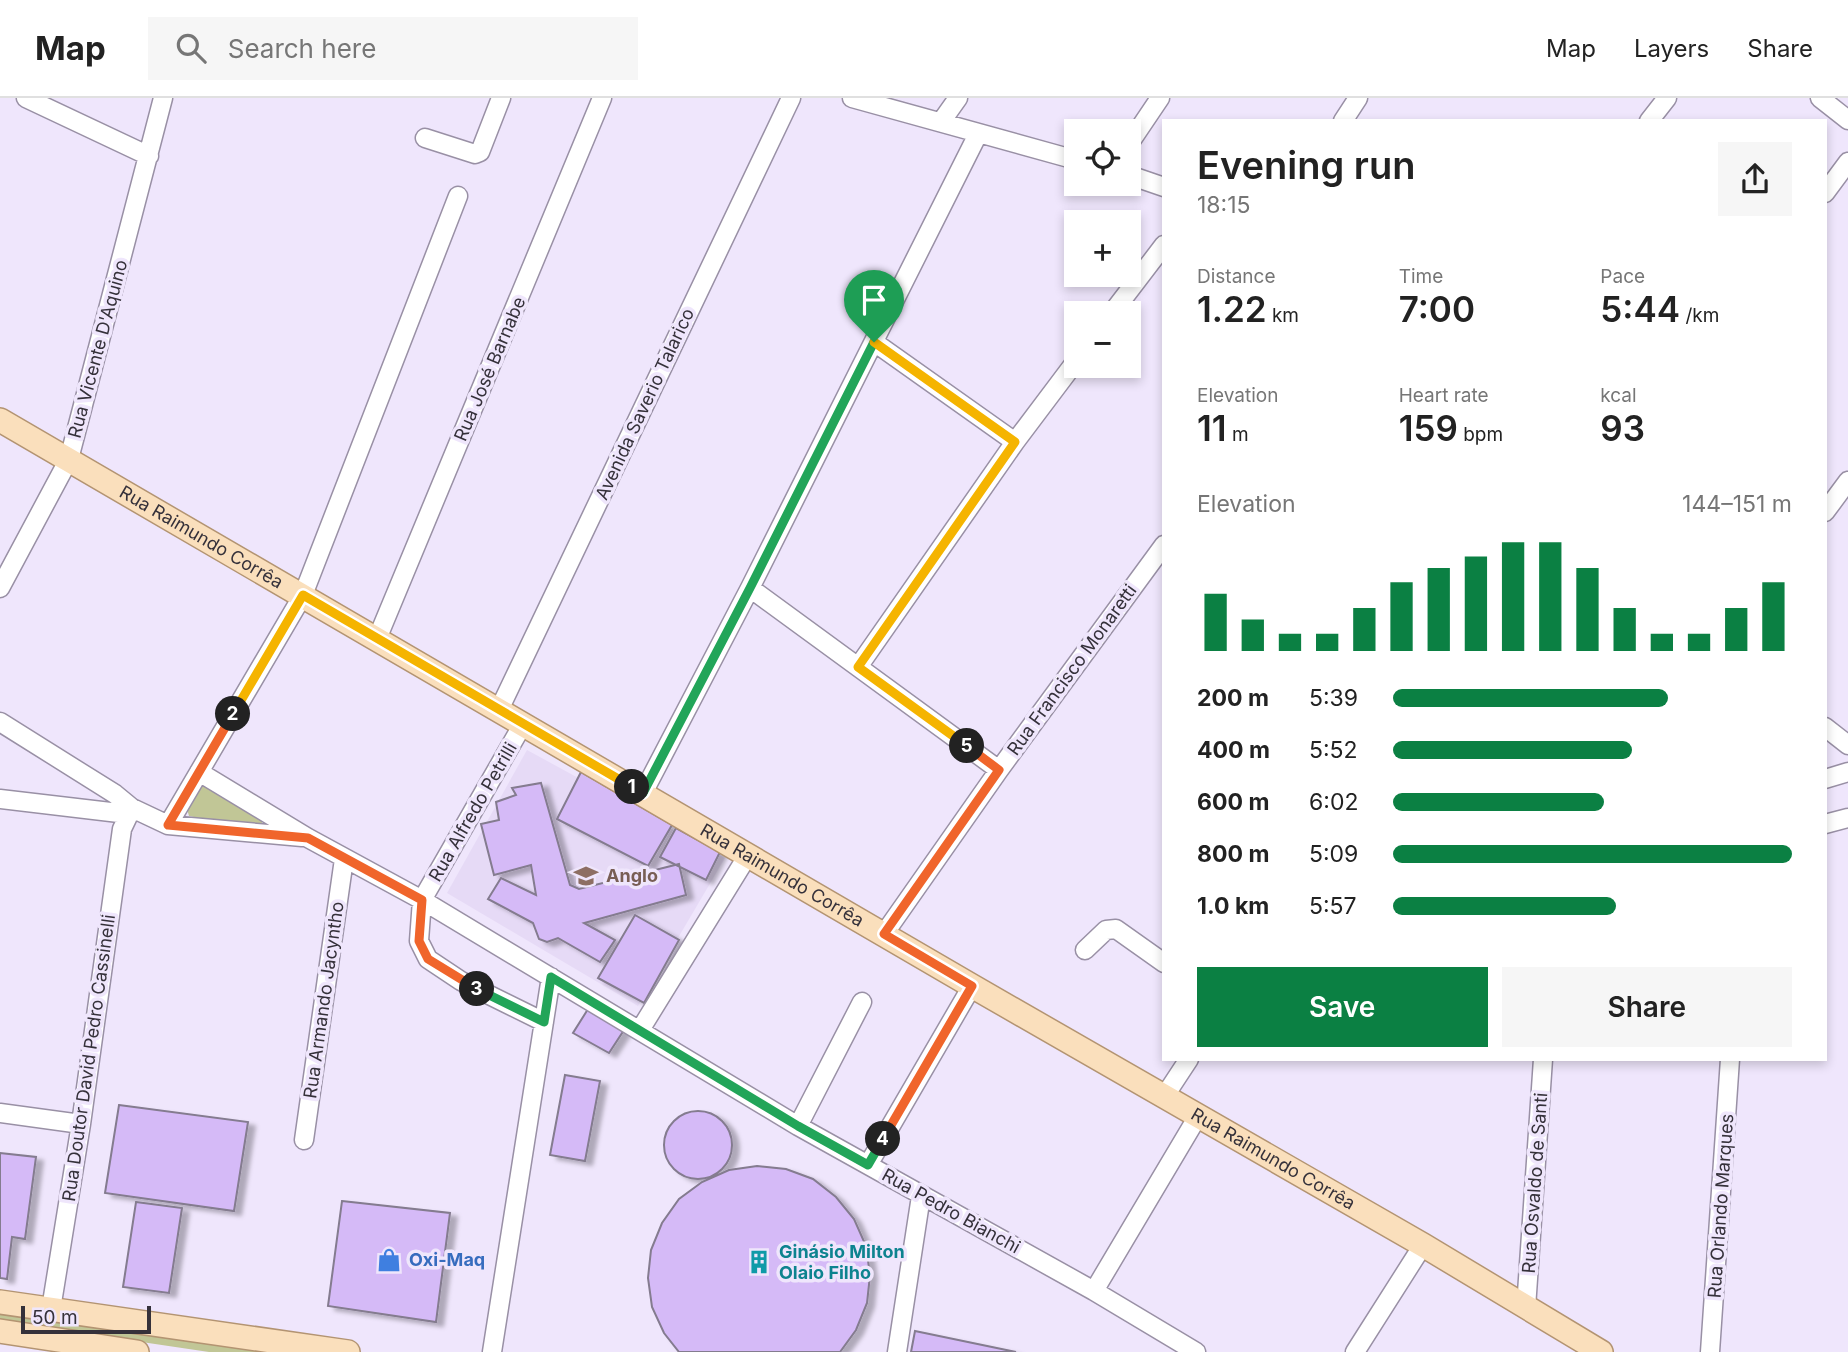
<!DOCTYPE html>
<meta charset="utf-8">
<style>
:root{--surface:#fff;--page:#f6f6f6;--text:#222;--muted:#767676;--line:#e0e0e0;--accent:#0b8043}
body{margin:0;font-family:Inter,sans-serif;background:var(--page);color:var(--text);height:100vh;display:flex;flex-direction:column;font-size:26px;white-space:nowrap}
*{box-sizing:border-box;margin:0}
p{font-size:23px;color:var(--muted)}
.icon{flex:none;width:38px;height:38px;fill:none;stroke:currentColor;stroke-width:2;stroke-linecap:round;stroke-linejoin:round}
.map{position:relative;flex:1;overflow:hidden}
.side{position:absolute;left:1162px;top:21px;width:665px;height:942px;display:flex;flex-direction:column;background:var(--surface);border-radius:0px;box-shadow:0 4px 10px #0003}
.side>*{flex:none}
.controls{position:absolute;left:1064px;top:21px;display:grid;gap:14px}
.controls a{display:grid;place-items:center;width:77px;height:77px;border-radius:0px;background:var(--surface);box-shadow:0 4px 10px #0003;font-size:35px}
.scale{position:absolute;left:21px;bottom:18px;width:130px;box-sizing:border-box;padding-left:7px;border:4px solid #35313a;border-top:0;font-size:19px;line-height:24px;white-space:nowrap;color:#35313a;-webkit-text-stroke:5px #efe6fc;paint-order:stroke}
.pin{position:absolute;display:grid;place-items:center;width:60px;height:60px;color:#fff;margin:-72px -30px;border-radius:50% 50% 50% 0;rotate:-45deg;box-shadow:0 0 7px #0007}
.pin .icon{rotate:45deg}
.km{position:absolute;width:35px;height:35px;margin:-18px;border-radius:50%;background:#222;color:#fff;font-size:19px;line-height:35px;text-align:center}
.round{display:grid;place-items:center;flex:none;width:74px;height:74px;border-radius:0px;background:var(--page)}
.overview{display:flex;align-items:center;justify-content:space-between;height:119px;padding:0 35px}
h1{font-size:38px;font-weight:600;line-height:52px}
.figures{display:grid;grid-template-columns:repeat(3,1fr);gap:10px;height:119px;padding:7px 35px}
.figures div{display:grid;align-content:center}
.figures b{font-size:35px;font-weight:600}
.figures small{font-size:19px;font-weight:400}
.figures p{font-size:19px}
.chart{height:196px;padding:14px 35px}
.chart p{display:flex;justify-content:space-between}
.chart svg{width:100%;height:126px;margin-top:7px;stroke:var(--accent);stroke-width:6}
.cta{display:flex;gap:14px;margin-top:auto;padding:14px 35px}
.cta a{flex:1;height:80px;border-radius:0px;background:var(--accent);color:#fff;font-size:28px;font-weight:600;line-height:80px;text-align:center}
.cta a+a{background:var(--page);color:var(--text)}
ul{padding:0 35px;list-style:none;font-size:23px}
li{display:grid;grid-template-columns:112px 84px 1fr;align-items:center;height:52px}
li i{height:18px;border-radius:9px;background:var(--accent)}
header{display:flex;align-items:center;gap:42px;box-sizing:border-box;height:98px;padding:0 35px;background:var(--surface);border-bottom:2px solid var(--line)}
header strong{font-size:33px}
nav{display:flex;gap:38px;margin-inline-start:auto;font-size:24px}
.search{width:490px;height:63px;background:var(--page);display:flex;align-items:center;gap:18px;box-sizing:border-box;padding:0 24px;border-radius:0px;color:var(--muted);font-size:26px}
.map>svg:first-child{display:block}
.built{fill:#e6daf6}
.green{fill:#c1c696}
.building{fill:#d5baf7;stroke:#847b8f;stroke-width:2;filter:url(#shadow)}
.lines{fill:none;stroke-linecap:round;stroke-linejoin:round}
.minor-casing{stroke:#9990a5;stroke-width:21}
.major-casing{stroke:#b39472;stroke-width:26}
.minor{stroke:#fff;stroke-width:18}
.major{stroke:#fadfbc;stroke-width:23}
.split-1-casing{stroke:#fff;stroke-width:14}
.split-2-casing{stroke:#fff;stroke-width:14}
.split-3-casing{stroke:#fff;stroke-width:14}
.split-4-casing{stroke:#fff;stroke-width:14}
.split-5-casing{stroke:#fff;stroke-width:14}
.split-6-casing{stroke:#fff;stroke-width:14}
.split-1{stroke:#22a559;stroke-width:9}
.split-2{stroke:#f5b400;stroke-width:9}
.split-3{stroke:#f0652b;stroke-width:9}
.split-4{stroke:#22a559;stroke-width:9}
.split-5{stroke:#f0652b;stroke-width:9}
.split-6{stroke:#f5b400;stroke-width:9}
.labels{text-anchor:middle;stroke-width:7;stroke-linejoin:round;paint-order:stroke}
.street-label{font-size:18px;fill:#35313a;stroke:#efe6fc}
.education-label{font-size:18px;font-weight:bold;fill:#785e54;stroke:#efe6fc;text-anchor:start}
.culture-label{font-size:18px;font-weight:bold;fill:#0d838f;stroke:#efe6fc;text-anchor:start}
.shop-label{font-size:18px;font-weight:bold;fill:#366cbe;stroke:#efe6fc;text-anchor:start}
</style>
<header>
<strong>Map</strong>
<div class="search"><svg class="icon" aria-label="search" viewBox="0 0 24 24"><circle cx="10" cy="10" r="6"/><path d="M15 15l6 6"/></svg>Search here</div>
<nav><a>Map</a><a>Layers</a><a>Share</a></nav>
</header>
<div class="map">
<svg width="1848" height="1254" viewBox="0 0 1848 1254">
<defs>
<filter id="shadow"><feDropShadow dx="7" dy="4" stdDeviation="2" flood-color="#0004"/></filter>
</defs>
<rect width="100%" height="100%" fill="#efe6fc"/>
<path class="built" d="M 527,652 L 725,760 L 638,908 L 447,795 Z"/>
<path class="green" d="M 200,688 L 207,688 L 262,723 L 262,729 L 258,732 L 189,718 L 187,711 Z
M 0,1213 L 280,1254 L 209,1254 L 0,1223 Z"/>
<path class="building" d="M 581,674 L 672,727 L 648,768 L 557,721 Z
M 541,685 L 570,787 L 579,791 L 679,766 L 686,797 L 584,825 L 615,842 L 600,864 L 558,840 L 547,844 L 539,841 L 533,825 L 488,801 L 501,780 L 536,797 L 531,767 L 494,777 L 481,726 L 499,722 L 496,704 L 516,697 L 512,690 Z
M 676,730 L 720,754 L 706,782 L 660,759 Z
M 635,817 L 679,842 L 644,905 L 598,880 Z
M 588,911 L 624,932 L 609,955 L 573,935 Z
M 565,977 L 600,983 L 585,1063 L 550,1057 Z
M 119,1007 L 248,1024 L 234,1113 L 105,1095 Z
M664 1047a34 34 0 1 1 68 0a34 34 0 1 1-68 0Z
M 0,1055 L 36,1059 L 25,1141 L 12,1139 L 7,1181 L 0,1180 Z
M 757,1068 L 786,1071 L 813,1081 L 836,1099 L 854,1121 L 866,1148 L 870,1177 L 867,1205 L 856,1232 L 840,1254 L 679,1254 L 664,1235 L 652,1209 L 648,1180 L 651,1152 L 662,1125 L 679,1101 L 702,1084 L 729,1072 Z
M 342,1103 L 450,1115 L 436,1224 L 328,1208 Z
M 136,1104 L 182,1110 L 169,1195 L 123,1189 Z
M 915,1233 L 1016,1254 L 911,1254 Z"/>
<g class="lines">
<g class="minor-casing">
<path id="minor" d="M 26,0 L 149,58
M 852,0 L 1076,62
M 1820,0 L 1848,22
M 1343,23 L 1358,0
M 1649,23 L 1667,0
M 941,24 L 958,0
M 425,40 L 475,56 L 480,54 L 501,0
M 1129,46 L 1160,0
M 1129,77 L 1164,89
M 1825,95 L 1848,64
M 1112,215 L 1164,147
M 874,244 L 1015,344
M 1825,414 L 1848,383
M 0,490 L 69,361 L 163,0
M 750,490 L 999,672
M 377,541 L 602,0
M 858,569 L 1015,344 L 1076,263
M 499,612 L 791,0
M 0,624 L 115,696 L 132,710 L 122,731 L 81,1026 L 51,1211
M 523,626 L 422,802 L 419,843 L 428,861 L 461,883 L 544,924
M 1825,629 L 1848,647
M 199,674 L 308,740 L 422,802 L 798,1028 L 1094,1193 L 1196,1254
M 1825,681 L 1848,674
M 643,695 L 750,490 L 978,36
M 0,701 L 119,715 L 132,710 L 168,727 L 302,739
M 1825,726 L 1848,720
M 168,727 L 303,497 L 458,98
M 884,836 L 999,672 L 1164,447
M 1085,852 L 1106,832 L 1116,831 L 1164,865
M 640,932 L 748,757
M 1164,999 L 1189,961
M 0,1015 L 81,1026
M 798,1028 L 862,904
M 304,1042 L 344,761
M 868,1067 L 972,888
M 1094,1193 L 1198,1018
M 1526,1210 L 1543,961
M 492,1254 L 551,879
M 897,1254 L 921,1098
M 1355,1254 L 1423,1147
M 1710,1254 L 1730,961"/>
</g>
<g class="major-casing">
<g id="major">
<path id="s1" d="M 0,322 L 972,888 L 1423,1147 L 1601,1254"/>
<path d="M 0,1204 L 348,1254"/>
<path d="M 0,1233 L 137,1254"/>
</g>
</g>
<use href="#minor" class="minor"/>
<use href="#major" class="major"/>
</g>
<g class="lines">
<g class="split-1-casing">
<path id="split-1" d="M 632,689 L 643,695 L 750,490 L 874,244"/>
</g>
<g class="split-2-casing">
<path id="split-2" d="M 233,616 L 303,497 L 632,689"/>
</g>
<g class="split-3-casing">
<path id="split-3" d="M 233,616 L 168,727 L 308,740 L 422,802 L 419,843 L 428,861 L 477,891"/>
</g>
<g class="split-4-casing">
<path id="split-4" d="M 477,891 L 544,924 L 551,879 L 798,1028 L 868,1067 L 883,1041"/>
</g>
<g class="split-5-casing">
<path id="split-5" d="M 883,1041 L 972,888 L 884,836 L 999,672 L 967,648"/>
</g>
<g class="split-6-casing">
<path id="split-6" d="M 874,244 L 1015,344 L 858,569 L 967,648"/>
</g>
<use href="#split-1" class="split-1"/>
<use href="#split-2" class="split-2"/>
<use href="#split-3" class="split-3"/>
<use href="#split-4" class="split-4"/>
<use href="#split-5" class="split-5"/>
<use href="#split-6" class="split-6"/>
</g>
<defs>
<g id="school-bare" transform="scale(1.89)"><path d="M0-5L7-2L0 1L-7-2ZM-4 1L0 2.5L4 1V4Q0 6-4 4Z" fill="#8d6e63" stroke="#efe6fc" stroke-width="2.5" paint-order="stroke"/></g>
<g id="shop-bare" transform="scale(1.89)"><path d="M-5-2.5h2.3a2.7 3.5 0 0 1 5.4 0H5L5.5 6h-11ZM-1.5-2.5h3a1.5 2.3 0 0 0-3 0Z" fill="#3f7fe0" stroke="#efe6fc" stroke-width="2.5" paint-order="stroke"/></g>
<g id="building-bare" transform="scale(1.89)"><path d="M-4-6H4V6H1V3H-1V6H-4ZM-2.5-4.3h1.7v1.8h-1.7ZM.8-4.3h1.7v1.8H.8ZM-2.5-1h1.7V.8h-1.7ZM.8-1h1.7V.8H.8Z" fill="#0f9aa8" stroke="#efe6fc" stroke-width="2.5" paint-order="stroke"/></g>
</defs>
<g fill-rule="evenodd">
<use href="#school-bare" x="586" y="778"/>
<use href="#shop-bare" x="389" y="1162"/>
<use href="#building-bare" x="759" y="1164"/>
</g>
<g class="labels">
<g class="street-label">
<text transform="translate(98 251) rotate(-75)" y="6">Rua Vicente D'Aquino</text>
<text transform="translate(490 271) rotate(-67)" y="6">Rua José Barnabe</text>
<text transform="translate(645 306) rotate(-65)" y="6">Avenida Saverio Talarico</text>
<text dy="6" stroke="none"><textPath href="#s1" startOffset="233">Rua Raimundo Corrêa</textPath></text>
<text transform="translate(1072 572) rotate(-54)" y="6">Rua Francisco Monaretti</text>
<text transform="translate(473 714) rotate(-60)" y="6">Rua Alfredo Petrilli</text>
<text dy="6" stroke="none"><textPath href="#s1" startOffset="905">Rua Raimundo Corrêa</textPath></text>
<text transform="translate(324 902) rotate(-82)" y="6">Rua Armando Jacyntho</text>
<text transform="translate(89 960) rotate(-82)" y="6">Rua Doutor David Pedro Cassinelli</text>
<text dy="6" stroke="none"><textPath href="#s1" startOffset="1472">Rua Raimundo Corrêa</textPath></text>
<text transform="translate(1535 1085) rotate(-86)" y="6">Rua Osvaldo de Santi</text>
<text transform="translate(1721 1108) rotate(-86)" y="6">Rua Orlando Marques</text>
<text transform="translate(951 1113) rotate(29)" y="6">Rua Pedro Bianchi</text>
</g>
<g class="education-label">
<text x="606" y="784">Anglo</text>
</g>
<g class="culture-label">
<text x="779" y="1160">Ginásio Milton<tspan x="779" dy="21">Olaio Filho</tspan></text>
</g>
<g class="shop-label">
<text x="409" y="1168">Oxi-Maq</text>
</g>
</g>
</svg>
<div class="controls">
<a><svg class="icon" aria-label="locate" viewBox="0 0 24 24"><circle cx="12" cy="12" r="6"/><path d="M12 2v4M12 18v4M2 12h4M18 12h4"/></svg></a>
<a>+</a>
<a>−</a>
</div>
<div class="scale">50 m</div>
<div class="pin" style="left:874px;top:244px;background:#1e9e55"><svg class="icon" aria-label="arrive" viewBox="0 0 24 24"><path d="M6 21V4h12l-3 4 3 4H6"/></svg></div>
<b class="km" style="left:632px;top:689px">1</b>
<b class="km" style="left:233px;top:616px">2</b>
<b class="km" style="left:477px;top:891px">3</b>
<b class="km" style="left:883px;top:1041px">4</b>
<b class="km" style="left:967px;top:648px">5</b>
<section class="side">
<div class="overview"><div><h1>Evening run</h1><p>18:15</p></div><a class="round"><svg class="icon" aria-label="share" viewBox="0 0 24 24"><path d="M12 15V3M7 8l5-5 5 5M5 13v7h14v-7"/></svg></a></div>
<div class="figures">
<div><p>Distance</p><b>1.22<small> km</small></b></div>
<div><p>Time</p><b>7:00</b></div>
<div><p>Pace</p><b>5:44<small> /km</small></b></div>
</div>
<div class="figures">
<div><p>Elevation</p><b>11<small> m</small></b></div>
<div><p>Heart rate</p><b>159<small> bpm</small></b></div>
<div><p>kcal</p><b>93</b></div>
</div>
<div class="chart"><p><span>Elevation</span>144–151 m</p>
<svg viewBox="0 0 160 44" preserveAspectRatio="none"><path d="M5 44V24M15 44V33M25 44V38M35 44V38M45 44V29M55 44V20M65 44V15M75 44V11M85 44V6M95 44V6M105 44V15M115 44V29M125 44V38M135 44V38M145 44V29M155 44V20"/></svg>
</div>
<ul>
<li><b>200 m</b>5:39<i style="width:69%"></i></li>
<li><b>400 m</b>5:52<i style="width:60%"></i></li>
<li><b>600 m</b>6:02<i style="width:53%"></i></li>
<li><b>800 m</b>5:09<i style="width:100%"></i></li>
<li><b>1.0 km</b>5:57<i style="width:56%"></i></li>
</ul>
<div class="cta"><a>Save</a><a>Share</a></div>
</section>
</div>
